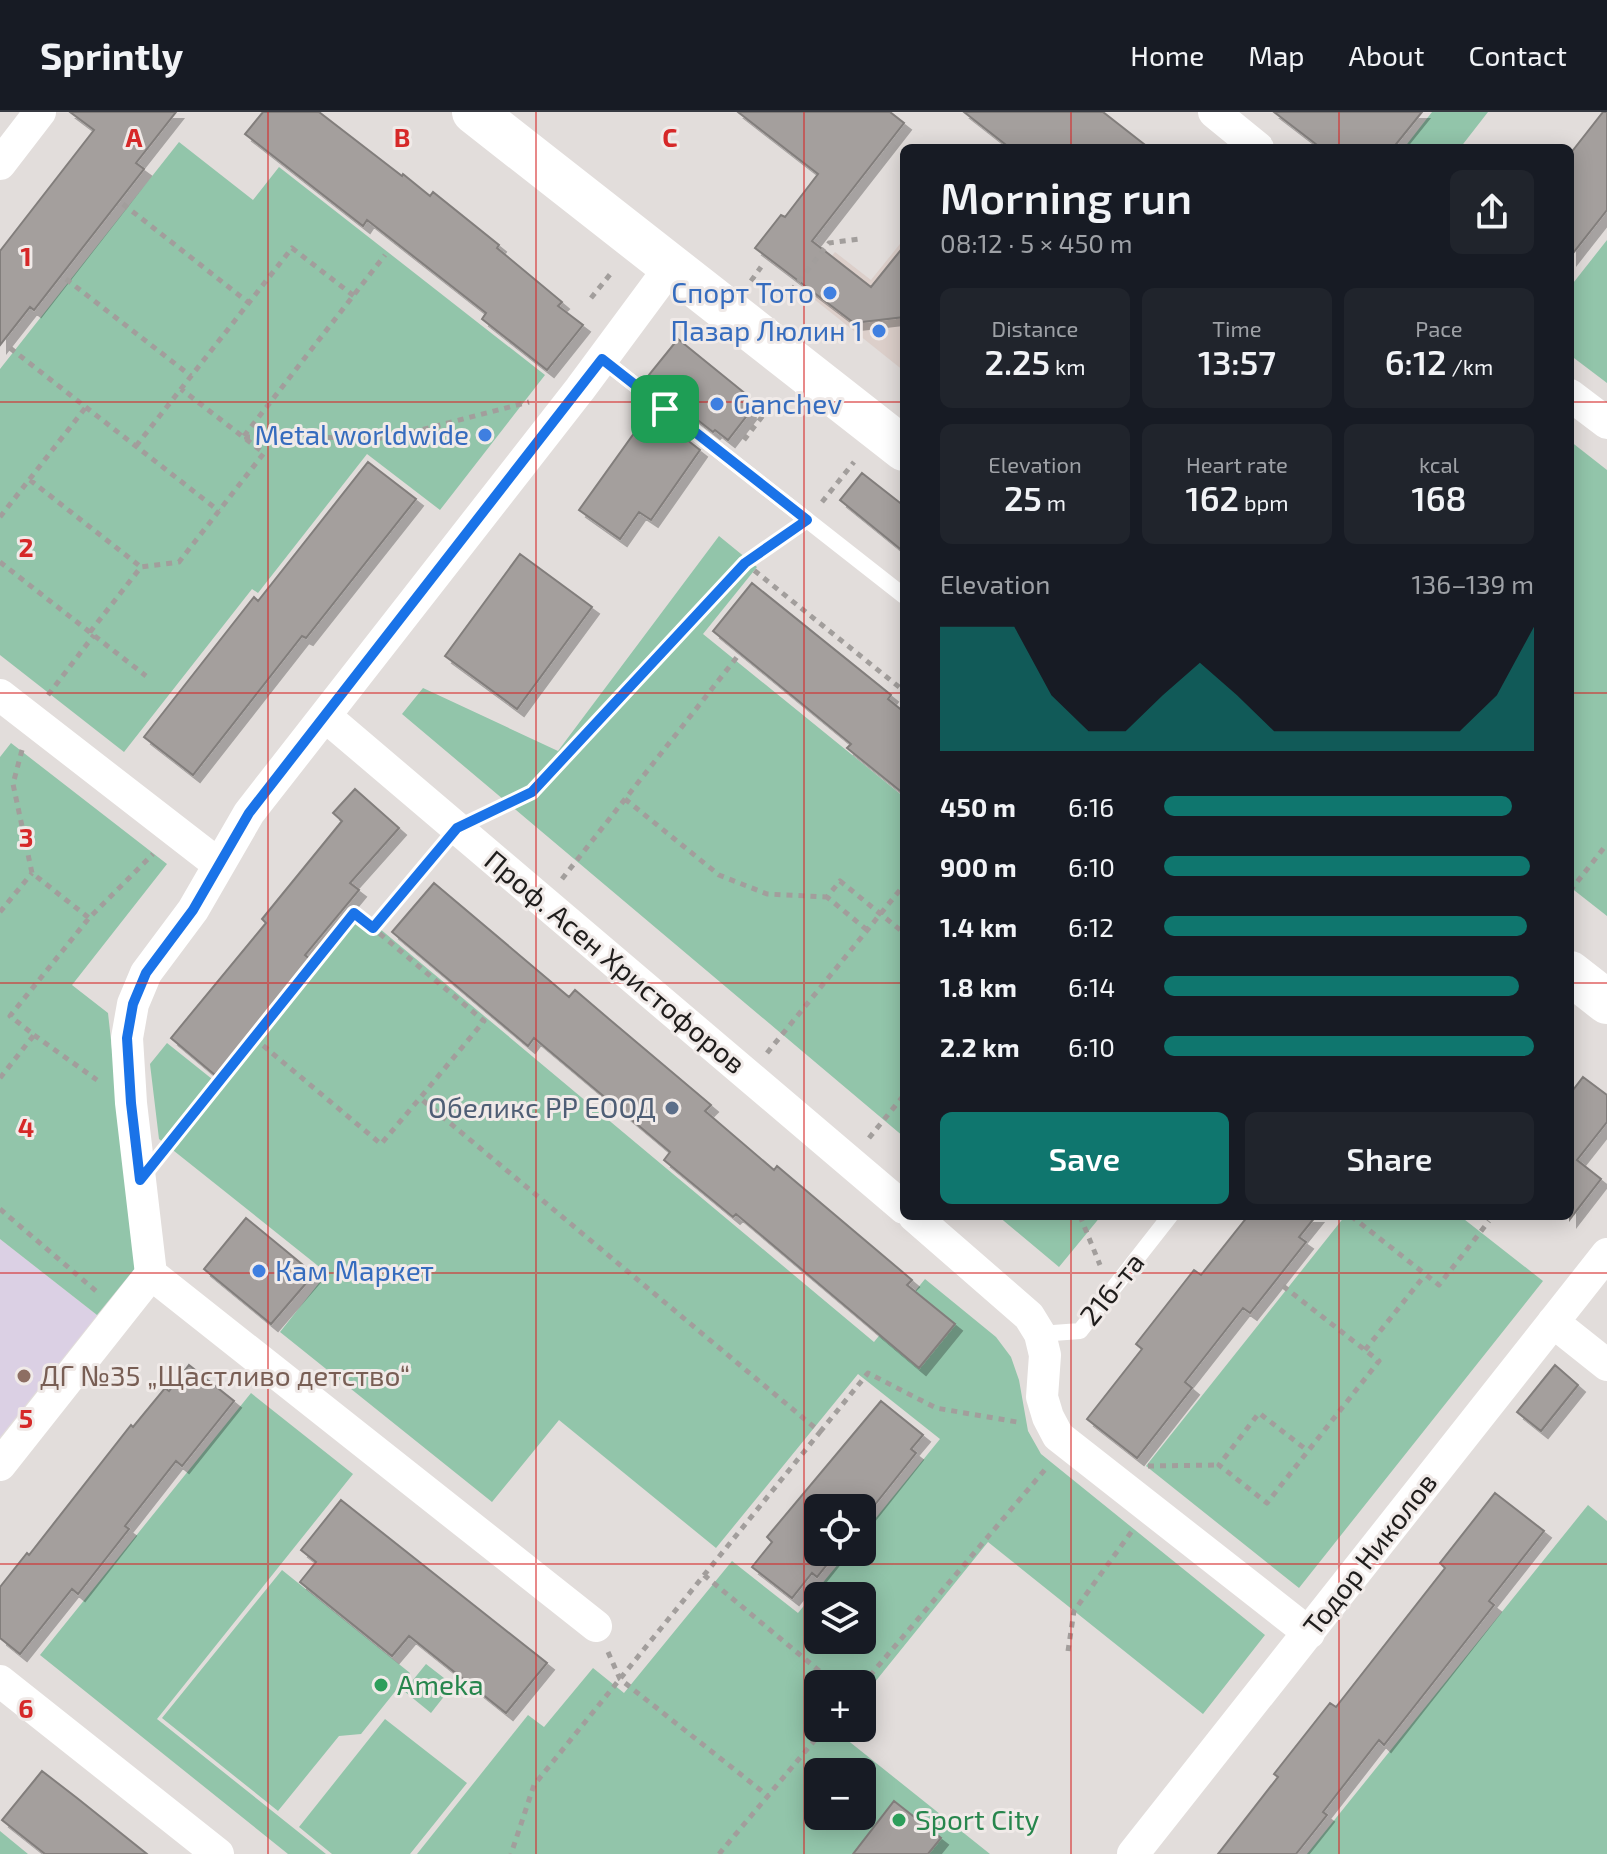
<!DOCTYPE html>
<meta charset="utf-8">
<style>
:root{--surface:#171b24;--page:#20242c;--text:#f1f3f6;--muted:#9ea1a6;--line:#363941;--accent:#0f766e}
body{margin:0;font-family:"Exo 2",sans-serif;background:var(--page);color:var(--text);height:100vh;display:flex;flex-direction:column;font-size:30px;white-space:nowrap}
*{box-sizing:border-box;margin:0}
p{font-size:26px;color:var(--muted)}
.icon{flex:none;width:44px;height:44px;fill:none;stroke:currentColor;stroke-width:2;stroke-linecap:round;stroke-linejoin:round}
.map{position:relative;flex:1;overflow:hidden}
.drawer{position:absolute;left:900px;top:32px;width:674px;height:1076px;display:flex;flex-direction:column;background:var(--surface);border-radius:12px;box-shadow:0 4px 20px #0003}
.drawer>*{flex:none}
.fabs{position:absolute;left:804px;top:1382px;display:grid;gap:16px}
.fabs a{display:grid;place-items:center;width:72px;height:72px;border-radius:12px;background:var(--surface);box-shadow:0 4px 20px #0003;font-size:40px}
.pin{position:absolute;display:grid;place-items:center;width:68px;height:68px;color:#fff;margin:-34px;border-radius:16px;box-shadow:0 4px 12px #0006}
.round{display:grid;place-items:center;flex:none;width:84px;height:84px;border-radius:12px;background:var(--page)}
.overview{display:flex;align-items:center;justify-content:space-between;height:136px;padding:0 40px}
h1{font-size:44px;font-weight:600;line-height:60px}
.figures{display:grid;grid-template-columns:repeat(3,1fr);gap:12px;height:136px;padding:8px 40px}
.figures div{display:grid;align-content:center;border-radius:12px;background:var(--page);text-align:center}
.figures b{font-size:34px;font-weight:600}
.figures small{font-size:22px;font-weight:400}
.figures p{font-size:22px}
.chart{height:224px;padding:16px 40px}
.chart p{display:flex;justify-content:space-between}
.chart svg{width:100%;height:144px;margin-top:8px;fill:var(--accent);opacity:.7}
.action{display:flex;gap:16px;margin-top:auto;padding:16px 40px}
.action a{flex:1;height:92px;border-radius:12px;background:var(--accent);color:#fff;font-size:32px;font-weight:600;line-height:92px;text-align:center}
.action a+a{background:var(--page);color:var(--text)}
ul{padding:0 40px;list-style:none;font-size:26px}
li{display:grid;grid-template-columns:128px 96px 1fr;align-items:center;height:60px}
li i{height:20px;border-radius:10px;background:var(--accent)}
header{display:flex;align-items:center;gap:48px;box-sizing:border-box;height:112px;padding:0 40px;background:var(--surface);border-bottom:2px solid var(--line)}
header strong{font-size:38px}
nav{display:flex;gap:44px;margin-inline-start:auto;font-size:28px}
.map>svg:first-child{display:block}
.built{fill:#dccfca}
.education{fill:#dbd0e4}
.green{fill:#92c5aa;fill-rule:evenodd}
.building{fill:#a49f9d;stroke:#827e7c;stroke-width:2;filter:url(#shadow)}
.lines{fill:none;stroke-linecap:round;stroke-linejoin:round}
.path{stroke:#a29e9c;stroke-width:5;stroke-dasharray:6 6;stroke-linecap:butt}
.lane{stroke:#fff;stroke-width:16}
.street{stroke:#fff;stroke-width:32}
.secondary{stroke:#fff;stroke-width:44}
.route-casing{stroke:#fff;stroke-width:16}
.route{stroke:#1a73e8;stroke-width:10}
.grid{fill:none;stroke:#d62828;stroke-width:2;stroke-opacity:0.55}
.shop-dot{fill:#3f7fe0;stroke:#f0eae8;stroke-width:3}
.service-dot{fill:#5c6f8a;stroke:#f0eae8;stroke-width:3}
.education-dot{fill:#8d6e63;stroke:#f0eae8;stroke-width:3}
.leisure-dot{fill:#2e9e5b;stroke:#f0eae8;stroke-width:3}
.labels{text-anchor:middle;stroke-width:6;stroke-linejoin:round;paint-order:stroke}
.shop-label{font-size:28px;fill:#366cbe;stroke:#f0eae8;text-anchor:end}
.street-label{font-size:28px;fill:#1f1d1c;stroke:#f0eae8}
.service-label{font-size:28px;fill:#4e5e75;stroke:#f0eae8;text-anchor:end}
.education-label{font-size:28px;fill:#785e54;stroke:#f0eae8;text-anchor:start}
.leisure-label{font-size:28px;fill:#27864d;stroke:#f0eae8;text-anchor:start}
.grid-label{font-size:26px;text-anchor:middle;font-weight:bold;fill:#d62828;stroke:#f0eae8;stroke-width:6;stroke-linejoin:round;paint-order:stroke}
</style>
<header>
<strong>Sprintly</strong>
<nav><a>Home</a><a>Map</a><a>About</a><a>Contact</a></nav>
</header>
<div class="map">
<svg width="1607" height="1742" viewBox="0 0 1607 1742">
<defs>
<filter id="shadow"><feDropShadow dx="7" dy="7" stdDeviation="0" flood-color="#0004"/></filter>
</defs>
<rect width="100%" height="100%" fill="#e2dddb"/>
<path class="built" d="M 904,127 L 904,259 L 804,179 L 835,140 L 871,168 Z"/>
<path class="education" d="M 0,1127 L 97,1203 L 0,1325 Z"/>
<path class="green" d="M 1432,0 L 1488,0 L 1460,36 L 1404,36 Z
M 179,30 L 253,88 L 279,55 L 545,263 L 440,398 L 367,342 L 258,481 L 252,477 L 124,640 L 0,543 L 0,257 Z
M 1607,128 L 1607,271 L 1570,243 L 1570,175 Z
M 1570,329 L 1607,358 L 1607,804 L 1570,775 Z
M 719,424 L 757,455 L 703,522 L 904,685 L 904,1025 L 402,602 L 423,576 L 558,639 Z
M 11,631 L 167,752 L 72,873 L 108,901 L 136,1155 L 97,1203 L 0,1127 L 0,645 Z
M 361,801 L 874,1230 L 925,1167 L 996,1225 L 1011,1245 L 1019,1268 L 1028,1319 L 1041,1342 L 1265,1523 L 1203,1602 L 988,1430 L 862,1586 L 862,1572 L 818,1572 L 818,1616 L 838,1616 L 836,1619 L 990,1742 L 417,1742 L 528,1603 L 544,1615 L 593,1556 L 624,1581 L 732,1449 L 798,1501 L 848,1440 L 862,1440 L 862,1423 L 940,1327 L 858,1262 L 716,1436 L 559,1308 L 492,1390 L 280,1220 L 327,1161 L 159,1027 L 150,952 L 167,931 L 222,975 ZM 818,1484 L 862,1484 L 862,1528 L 818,1528 ZM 818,1660 L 862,1660 L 862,1704 L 818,1704 Z
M 998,1104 L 1101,1104 L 1059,1155 Z
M 1345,1104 L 1460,1104 L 1543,1169 L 1299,1476 L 1146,1354 Z
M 251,1281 L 353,1362 L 157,1607 L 326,1742 L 288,1742 L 40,1543 Z
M 1588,1393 L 1607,1409 L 1607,1742 L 1307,1742 Z
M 282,1458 L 410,1561 L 361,1622 L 339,1624 L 278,1699 L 162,1606 Z
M 426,1552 L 453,1573 L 431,1601 L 404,1579 Z
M 385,1607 L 467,1671 L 410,1742 L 332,1742 L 299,1715 Z
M 0,1719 L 28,1742 L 0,1742 Z"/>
<path class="building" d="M 70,0 L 176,0 L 136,51 L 144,57 L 34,198 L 30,195 L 0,233 L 0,139 L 94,18 Z
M 263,0 L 319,0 L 402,64 L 403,62 L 430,84 L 433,80 L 499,133 L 497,136 L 562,190 L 558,194 L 583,213 L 547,258 L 482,207 L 486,201 L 367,108 L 363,114 L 245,22 Z
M 738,0 L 890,0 L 904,11 L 812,129 L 871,175 L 904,134 L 904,205 L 854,211 L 755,136 L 781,103 L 785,105 L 818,62 Z
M 964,0 L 1103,0 L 1149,36 L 1010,36 Z
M 1274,0 L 1422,0 L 1393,36 L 1321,36 Z
M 1603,0 L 1607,0 L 1607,98 L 1570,145 L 1570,42 Z
M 678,227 L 747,283 L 749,301 L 728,328 L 715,318 L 713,320 L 663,281 L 665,278 L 648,264 Z
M 650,299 L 700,338 L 651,408 L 639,400 L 620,427 L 579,398 Z
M 368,350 L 416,387 L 306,526 L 302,524 L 193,663 L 144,625 L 254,485 L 258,489 Z
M 862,361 L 904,394 L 904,440 L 840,388 Z
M 520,442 L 592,495 L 517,597 L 445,544 Z
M 752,471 L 891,583 L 888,587 L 904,600 L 904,682 L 847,636 L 851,632 L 713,519 Z
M 355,677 L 399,716 L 350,771 L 359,778 L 305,843 L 311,848 L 215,963 L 171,926 L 266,811 L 262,807 L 342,709 L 333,701 Z
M 434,771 L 569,885 L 575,878 L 609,907 L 711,993 L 705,999 L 774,1058 L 777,1054 L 912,1168 L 907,1173 L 955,1212 L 919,1256 L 736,1102 L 733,1105 L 664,1048 L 670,1040 L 534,926 L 528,934 L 392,820 Z
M 1583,965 L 1607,983 L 1607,1010 L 1577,1048 L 1601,1067 L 1570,1107 L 1570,982 Z
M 1248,1104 L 1316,1104 L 1299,1125 L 1306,1130 L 1250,1201 L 1243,1196 L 1185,1270 L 1192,1276 L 1137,1346 L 1087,1307 L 1142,1237 L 1136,1232 L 1194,1158 L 1201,1163 Z
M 246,1106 L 314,1162 L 271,1212 L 204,1157 Z
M 189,1253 L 234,1289 L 182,1354 L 176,1349 L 125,1414 L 129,1417 L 78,1482 L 72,1477 L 20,1542 L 0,1526 L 0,1475 L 27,1441 L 29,1443 L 131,1313 L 133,1315 L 165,1276 L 169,1279 Z
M 1555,1253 L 1578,1273 L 1541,1319 L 1517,1300 Z
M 881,1289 L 923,1323 L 911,1337 L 916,1341 L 862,1409 L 862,1396 L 818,1396 L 818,1440 L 837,1440 L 817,1465 L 812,1461 L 792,1486 L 752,1455 L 772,1430 L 767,1425 Z
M 1495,1381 L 1544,1419 L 1489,1489 L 1494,1493 L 1384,1633 L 1379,1628 L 1323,1700 L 1327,1703 L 1296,1742 L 1218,1742 L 1278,1665 L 1274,1662 L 1330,1591 L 1336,1595 L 1445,1456 L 1440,1451 Z
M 341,1388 L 547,1551 L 506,1601 L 409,1524 L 392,1544 L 300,1470 L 316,1450 L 301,1438 Z
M 42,1659 L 77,1686 L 147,1742 L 45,1742 L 2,1708 Z
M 894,1689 L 941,1726 L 928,1742 L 853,1742 Z"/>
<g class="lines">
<path class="path" d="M 123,92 L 249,191
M 66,167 L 191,264
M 751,169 L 761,155
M 791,179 L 829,131 L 859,127
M 591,186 L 612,160
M 10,236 L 219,399
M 244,324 L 385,143
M 244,325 L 390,326 L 529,290
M 744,328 L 775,288
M 136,334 L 292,136 L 354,184
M 30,368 L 141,455
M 822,390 L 854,350
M 0,405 L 86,295
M 0,450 L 146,564
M 745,451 L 904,579
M 90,520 L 141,455 L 179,450 L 264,341 L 181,277
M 48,583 L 94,523
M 22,638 L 13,672 L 32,761 L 89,806
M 625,687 L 719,763 L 767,782 L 827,785
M 488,701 L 532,680 L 745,451 L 788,421
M 437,740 L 373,816 L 484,909 L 420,986 L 820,1320 L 534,1673 L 511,1742
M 562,767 L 737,545
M 1570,779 L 1607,732
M 0,800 L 32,761
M 867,818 L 827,785 L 840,769 L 904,821
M 34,923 L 97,968
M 254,926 L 381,1032 L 420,986
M 767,941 L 904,773
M 0,966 L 34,923 L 10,904 L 89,806 L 153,742
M 869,1026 L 904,983
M 167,1034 L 354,801 L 373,816
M 0,1097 L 96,1179
M 1080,1104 L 1100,1153
M 1351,1104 L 1439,1173 L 1489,1109
M 1283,1174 L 1379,1249 L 1267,1391 L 1219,1353 L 1259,1301 L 1308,1339
M 1365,1238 L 1425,1163
M 820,1320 L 868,1261 L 936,1296 L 1017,1310
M 1148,1354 L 1219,1353
M 704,1463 L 835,1572
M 1068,1539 L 1074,1499 L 1132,1419
M 608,1540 L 620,1567 L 768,1684
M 862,1573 L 1048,1354
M 719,1742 L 825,1616"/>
<path class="lane" d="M 602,247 L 904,484
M 1040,1222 L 1080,1219 L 1170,1104"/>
<path class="street" d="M 1214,0 L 1258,36
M 0,52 L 40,0
M 1570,283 L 1607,311
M 0,583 L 218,752
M 325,604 L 904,1096
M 914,1104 L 1029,1204 L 1040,1222 L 1045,1243 L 1042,1285 L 1048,1305 L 1058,1324 L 1309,1521
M 151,1162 L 596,1514
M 1553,1210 L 1607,1253
M 0,1353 L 151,1162 L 131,991 L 127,926 L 133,892 L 146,861 L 193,798 L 249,701 L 580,277 L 671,154
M 0,1569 L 218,1742
M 1133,1742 L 1607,1142"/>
<path class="secondary" d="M 474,0 L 904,337
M 1570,861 L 1607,890"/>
</g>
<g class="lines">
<g class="route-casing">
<path id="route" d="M 602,247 L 807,408 L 745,451 L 532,680 L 457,716 L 373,816 L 354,801 L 140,1068 L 131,991 L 127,926 L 133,892 L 146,861 L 193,798 L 249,701 Z"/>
</g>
<use href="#route" class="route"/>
</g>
<path class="grid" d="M 268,0 L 268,1742M 536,0 L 536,1742M 804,0 L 804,1742M 1071,0 L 1071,36M 1339,0 L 1339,36M 0,290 L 904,290M 1570,290 L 1607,290M 0,581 L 904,581M 1570,581 L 1607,581M 0,871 L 904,871M 1570,871 L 1607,871M 1071,1104 L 1071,1742M 1339,1104 L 1339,1742M 0,1161 L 1607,1161M 0,1452 L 1607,1452"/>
<g class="shop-dot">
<circle cx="830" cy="181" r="8"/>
<circle cx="879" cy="219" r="8"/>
<circle cx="717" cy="292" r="8"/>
<circle cx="485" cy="323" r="8"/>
<circle cx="259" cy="1159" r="8"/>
</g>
<circle class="service-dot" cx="672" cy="996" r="8"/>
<circle class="education-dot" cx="24" cy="1264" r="8"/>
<g class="leisure-dot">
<circle cx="381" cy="1573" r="8"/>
<circle cx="899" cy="1708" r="8"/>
</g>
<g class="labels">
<g class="shop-label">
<text x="814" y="191">Спорт Тото</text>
<text x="863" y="229">Пазар Люлин 1</text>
<text x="733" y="302" text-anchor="start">Ganchev</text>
<text x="469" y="333">Metal worldwide</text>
<text x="275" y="1169" text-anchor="start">Кам Маркет</text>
</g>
<g class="street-label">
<text transform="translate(615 850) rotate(40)" y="10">Проф. Асен Христофоров</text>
<text transform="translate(1112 1177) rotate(-51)" y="10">216-та</text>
<text transform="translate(1370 1442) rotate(-52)" y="10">Тодор Николов</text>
</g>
<g class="service-label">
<text x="656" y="1006">Обеликс РР ЕООД</text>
</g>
<g class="education-label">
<text x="40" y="1274">ДГ №35 „Щастливо детство“</text>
</g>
<g class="leisure-label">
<text x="397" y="1583">Ameka</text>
<text x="915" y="1718">Sport City</text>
</g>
</g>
<g class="grid-label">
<text x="134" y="35">A</text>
<text x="402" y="35">B</text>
<text x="670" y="35">C</text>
<text x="26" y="154">1</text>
<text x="26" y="445">2</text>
<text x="26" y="735">3</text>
<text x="26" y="1025">4</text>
<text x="26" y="1316">5</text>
<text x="26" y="1606">6</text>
</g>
</svg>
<div class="fabs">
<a><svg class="icon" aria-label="locate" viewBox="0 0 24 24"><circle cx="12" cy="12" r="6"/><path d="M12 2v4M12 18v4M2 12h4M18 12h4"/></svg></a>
<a><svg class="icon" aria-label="layers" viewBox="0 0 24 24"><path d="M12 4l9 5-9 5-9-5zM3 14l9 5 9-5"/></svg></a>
<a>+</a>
<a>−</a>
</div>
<div class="pin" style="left:665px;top:297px;background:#1e9e55"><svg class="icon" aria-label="arrive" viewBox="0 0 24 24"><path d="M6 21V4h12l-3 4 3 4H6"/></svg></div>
<section class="drawer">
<div class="overview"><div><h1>Morning run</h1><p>08:12 · 5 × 450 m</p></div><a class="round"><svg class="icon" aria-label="share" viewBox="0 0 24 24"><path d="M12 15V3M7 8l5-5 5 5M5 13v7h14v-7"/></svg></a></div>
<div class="figures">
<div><p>Distance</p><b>2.25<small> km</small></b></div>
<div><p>Time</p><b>13:57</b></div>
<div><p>Pace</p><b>6:12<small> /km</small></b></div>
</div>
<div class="figures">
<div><p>Elevation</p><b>25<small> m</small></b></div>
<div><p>Heart rate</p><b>162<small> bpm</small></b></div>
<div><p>kcal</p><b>168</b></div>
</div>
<div class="chart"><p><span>Elevation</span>136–139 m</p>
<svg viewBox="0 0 160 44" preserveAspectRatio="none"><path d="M0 44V6L10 6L20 6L30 27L40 38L50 38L60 27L70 17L80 27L90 38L100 38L110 38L120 38L130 38L140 38L150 27L160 6V44z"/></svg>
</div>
<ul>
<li><b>450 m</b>6:16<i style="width:94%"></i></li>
<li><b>900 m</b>6:10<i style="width:99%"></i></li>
<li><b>1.4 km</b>6:12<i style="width:98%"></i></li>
<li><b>1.8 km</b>6:14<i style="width:96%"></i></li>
<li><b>2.2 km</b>6:10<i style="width:100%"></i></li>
</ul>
<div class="action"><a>Save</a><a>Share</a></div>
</section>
</div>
